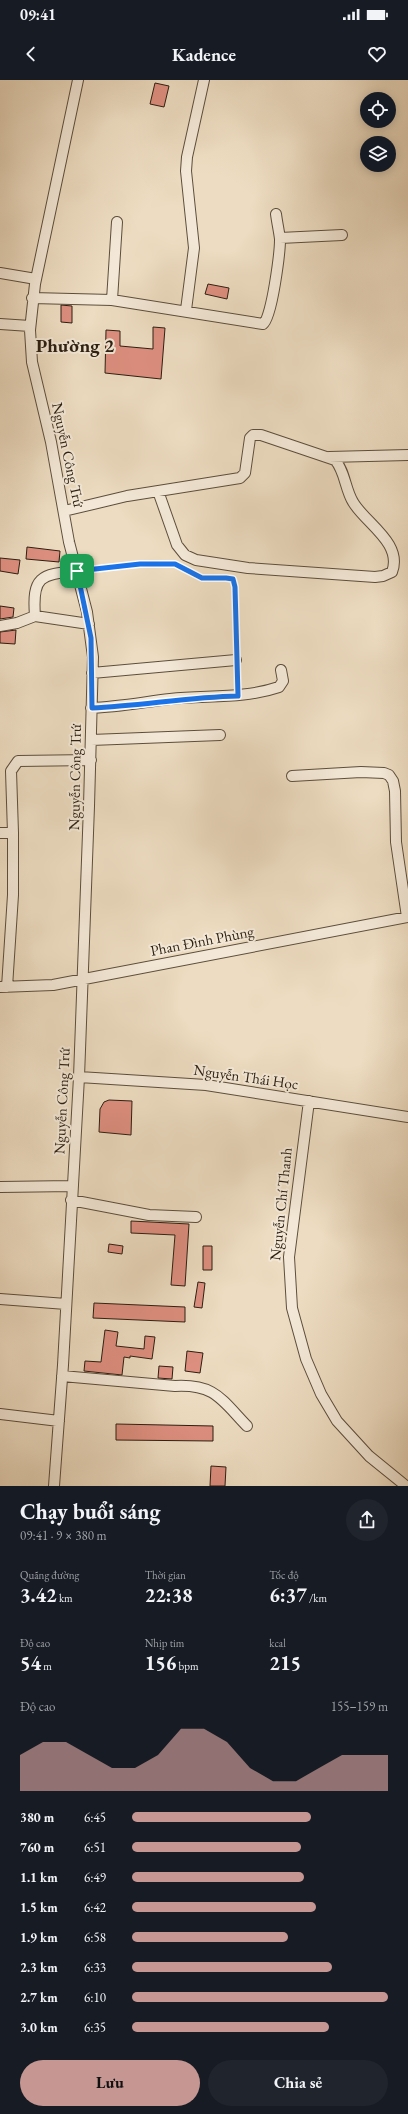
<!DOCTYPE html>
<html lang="vi">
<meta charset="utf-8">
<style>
:root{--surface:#171b24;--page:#20242c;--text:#f1f3f6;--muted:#9ea1a6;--accent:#c59692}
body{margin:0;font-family:"EB Garamond",serif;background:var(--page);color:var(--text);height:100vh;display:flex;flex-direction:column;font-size:15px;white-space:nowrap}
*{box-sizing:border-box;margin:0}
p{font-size:13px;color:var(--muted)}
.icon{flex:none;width:22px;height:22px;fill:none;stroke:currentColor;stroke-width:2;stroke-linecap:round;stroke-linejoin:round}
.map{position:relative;height:1406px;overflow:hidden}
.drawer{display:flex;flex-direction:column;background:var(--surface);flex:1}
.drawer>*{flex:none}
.buttons{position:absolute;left:360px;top:12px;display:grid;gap:8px}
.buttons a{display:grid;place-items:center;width:36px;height:36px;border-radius:50%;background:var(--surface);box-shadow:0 2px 10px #0003;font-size:20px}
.pin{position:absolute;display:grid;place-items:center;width:34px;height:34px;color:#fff;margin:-17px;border-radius:8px;box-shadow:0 2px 6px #0006}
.round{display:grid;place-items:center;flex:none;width:42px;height:42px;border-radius:21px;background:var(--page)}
.headline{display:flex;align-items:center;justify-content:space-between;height:68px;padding:0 20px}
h1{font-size:22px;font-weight:700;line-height:30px}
.figures{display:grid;grid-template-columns:repeat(3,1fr);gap:6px;height:68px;padding:4px 20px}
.figures div{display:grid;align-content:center}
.figures b{font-size:20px;font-weight:700}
.figures small{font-size:11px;font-weight:400}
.figures p{font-size:11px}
.chart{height:112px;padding:8px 20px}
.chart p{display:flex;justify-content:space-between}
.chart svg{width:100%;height:72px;margin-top:4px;fill:var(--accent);opacity:.7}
.cta{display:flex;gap:8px;margin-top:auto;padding:8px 20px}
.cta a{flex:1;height:46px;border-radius:24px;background:var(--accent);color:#111;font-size:16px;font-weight:700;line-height:46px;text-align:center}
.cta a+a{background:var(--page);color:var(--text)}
ul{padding:0 20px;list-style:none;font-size:13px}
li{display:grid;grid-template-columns:64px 48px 1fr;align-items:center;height:30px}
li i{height:10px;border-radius:5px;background:var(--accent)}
.status{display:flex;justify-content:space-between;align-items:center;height:28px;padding:0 20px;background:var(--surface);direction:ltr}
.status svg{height:11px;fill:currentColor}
header{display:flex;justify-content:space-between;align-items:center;height:52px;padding:0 20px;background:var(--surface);font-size:18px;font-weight:700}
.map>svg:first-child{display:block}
.building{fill:#de8f80;stroke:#2b1e11}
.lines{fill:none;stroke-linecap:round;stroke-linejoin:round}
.minor-casing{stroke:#5c4e3d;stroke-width:12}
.path{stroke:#2b1e11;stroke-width:2;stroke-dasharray:1 2;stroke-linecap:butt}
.minor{stroke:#f3e8d7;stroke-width:10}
.route-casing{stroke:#fff;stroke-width:8}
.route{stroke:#1a73e8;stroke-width:5}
.labels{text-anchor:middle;stroke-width:4;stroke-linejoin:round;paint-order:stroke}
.street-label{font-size:15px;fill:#2b1e11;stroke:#f3e8d7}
.district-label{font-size:19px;font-weight:bold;fill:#2b1e11;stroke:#f3e8d7}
</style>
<div class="status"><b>09:41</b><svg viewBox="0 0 49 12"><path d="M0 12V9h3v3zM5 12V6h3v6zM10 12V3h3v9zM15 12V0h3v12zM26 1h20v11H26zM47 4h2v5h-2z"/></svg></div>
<header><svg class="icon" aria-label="back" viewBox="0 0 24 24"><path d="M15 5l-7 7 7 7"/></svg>Kadence<svg class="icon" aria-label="heart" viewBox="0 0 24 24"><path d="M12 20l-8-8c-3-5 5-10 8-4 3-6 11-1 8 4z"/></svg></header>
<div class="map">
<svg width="408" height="1406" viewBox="0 0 408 1406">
<rect width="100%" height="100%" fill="#eddcc1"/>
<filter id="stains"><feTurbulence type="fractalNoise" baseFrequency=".005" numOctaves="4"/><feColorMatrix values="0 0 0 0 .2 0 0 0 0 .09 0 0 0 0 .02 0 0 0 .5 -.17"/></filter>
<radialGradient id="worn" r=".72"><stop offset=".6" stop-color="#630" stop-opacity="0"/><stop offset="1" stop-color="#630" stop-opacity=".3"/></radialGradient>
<path class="building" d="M 155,3 L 169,6 L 164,27 L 150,24 Z
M 208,204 L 229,208 L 227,219 L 205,214 Z
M 61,225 L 72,226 L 72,243 L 61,242 Z
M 153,247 L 165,248 L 161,299 L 105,293 L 106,250 L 120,251 L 120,266 L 153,269 Z
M 27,467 L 60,471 L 59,482 L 26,479 Z
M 0,478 L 20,480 L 18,494 L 0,491 Z
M 0,526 L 14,528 L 13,537 L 0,539 Z
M 16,550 L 15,564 L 0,563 L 0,552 Z
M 109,1020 L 132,1021 L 131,1055 L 99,1052 L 100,1029 L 104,1022 Z
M 131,1141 L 189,1144 L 185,1206 L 171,1205 L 175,1155 L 131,1153 Z
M 109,1164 L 123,1166 L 122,1174 L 108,1172 Z
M 203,1166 L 212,1166 L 212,1190 L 203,1190 Z
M 198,1202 L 205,1203 L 202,1228 L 194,1227 Z
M 94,1223 L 185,1227 L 185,1242 L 93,1238 Z
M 105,1250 L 118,1252 L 116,1266 L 144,1269 L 145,1256 L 155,1257 L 152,1279 L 130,1276 L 130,1278 L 124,1277 L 122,1295 L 84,1291 L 85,1281 L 101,1282 Z
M 187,1271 L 203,1273 L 200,1293 L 185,1291 Z
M 159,1286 L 173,1287 L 172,1299 L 158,1298 Z
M 116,1344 L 213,1346 L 213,1361 L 116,1360 Z
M 211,1386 L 226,1387 L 225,1406 L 210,1406 Z"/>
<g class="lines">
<g class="minor-casing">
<path id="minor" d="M 280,158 L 342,155
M 0,193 L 36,199
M 32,218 L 112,220 L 263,244 C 272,238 280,172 280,159 C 279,151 277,142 276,134
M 112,220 L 117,142
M 186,230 L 194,168 L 186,91 L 187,77 L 204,0
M 0,244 L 30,246
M 329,377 L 408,375
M 64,431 L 127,416 L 240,398 L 245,393 L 250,358 L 253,355 L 261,355 L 335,380 C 345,391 345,409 353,422 C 365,443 403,463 392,492 L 383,496 L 375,497 L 248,488 L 196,480 L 185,475 L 177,465 L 158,411
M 77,491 C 40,494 32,497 35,536 L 89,544
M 0,546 L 17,543 L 35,536
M 92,593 L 236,580
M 91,628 C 118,627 144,622 170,619 C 207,615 244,619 279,607 L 283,601 L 281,590
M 91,660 L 220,655
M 292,696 L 361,692 L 384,693 L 389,695 L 393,701 L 395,711 L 396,762 L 407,837
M 0,753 L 13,753 L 13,815 L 7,907
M 13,753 L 11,691 L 18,681 L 91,680
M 0,907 L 53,905 L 408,837
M 79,997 L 206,1005 L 408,1037
M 309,1021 L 289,1177 L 292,1228 L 306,1279 L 321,1314 L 337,1341 L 369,1376 L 406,1406
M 0,1107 L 72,1106
M 71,1120 L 149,1135 L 196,1137
M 0,1219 L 66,1224
M 62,1296 L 175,1306 C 215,1304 221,1319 247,1346
M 0,1334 L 59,1341
M 54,1406 L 63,1285 L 79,997 L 89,726 L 93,577 L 87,532 L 69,462 L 51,362 L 32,282 L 30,250 L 35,204 L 78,0"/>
</g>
<path class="path" d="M 86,490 L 140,484 L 175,484 L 202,498 L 226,497 L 233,499 L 235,507 L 236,571
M 237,589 L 237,605"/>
<use href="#minor" class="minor"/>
</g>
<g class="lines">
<g class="route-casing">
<path id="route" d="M 140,484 L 175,484 L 202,498 L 226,498 L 233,499 L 235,507 L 238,616 C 188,617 140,626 92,628 L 91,558 L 77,491 Z"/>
</g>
<use href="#route" class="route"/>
</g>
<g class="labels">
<g class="street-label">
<text transform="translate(68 375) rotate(78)" y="5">Nguyễn Công Trứ</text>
<text transform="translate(75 697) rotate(-89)" y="5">Nguyễn Công Trứ</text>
<text transform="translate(202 861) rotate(-11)" y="5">Phan Đình Phùng</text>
<text transform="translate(246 997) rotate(8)" y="5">Nguyễn Thái Học</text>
<text transform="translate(62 1021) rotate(-87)" y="5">Nguyễn Công Trứ</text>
<text transform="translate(281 1124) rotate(-84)" y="5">Nguyễn Chí Thanh</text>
</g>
<g class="district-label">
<text x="75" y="272">Phường 2</text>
</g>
</g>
<rect width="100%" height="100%" filter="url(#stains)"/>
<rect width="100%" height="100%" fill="url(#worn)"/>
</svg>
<div class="buttons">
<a><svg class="icon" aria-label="locate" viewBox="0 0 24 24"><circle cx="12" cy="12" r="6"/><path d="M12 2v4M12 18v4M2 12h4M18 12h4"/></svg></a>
<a><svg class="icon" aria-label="layers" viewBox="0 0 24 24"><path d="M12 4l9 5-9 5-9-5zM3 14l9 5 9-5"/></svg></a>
</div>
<div class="pin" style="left:77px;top:491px;background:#1e9e55"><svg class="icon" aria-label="arrive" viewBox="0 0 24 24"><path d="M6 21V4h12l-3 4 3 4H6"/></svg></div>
</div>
<section class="drawer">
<div class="headline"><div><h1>Chạy buổi sáng</h1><p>09:41 · 9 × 380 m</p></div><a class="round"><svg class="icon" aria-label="share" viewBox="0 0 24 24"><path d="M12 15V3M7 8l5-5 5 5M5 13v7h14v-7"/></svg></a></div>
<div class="figures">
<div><p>Quãng đường</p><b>3.42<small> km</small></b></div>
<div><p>Thời gian</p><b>22:38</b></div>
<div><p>Tốc độ</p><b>6:37<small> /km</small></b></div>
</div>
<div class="figures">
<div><p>Độ cao</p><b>54<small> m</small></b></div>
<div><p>Nhịp tim</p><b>156<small> bpm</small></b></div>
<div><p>kcal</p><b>215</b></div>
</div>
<div class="chart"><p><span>Độ cao</span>155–159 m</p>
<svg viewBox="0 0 160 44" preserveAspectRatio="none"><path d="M0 44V22L10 14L20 14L30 22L40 30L50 30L60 22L70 6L80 6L90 14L100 30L110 38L120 38L130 30L140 22L150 22L160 22V44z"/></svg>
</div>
<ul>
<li><b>380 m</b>6:45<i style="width:70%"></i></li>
<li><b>760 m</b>6:51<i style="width:66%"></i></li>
<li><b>1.1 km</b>6:49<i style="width:67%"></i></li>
<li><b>1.5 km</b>6:42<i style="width:72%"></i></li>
<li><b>1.9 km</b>6:58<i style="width:61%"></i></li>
<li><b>2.3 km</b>6:33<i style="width:78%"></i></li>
<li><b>2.7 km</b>6:10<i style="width:100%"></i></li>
<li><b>3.0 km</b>6:35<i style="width:77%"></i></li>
</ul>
<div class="cta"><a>Lưu</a><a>Chia sẻ</a></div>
</section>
